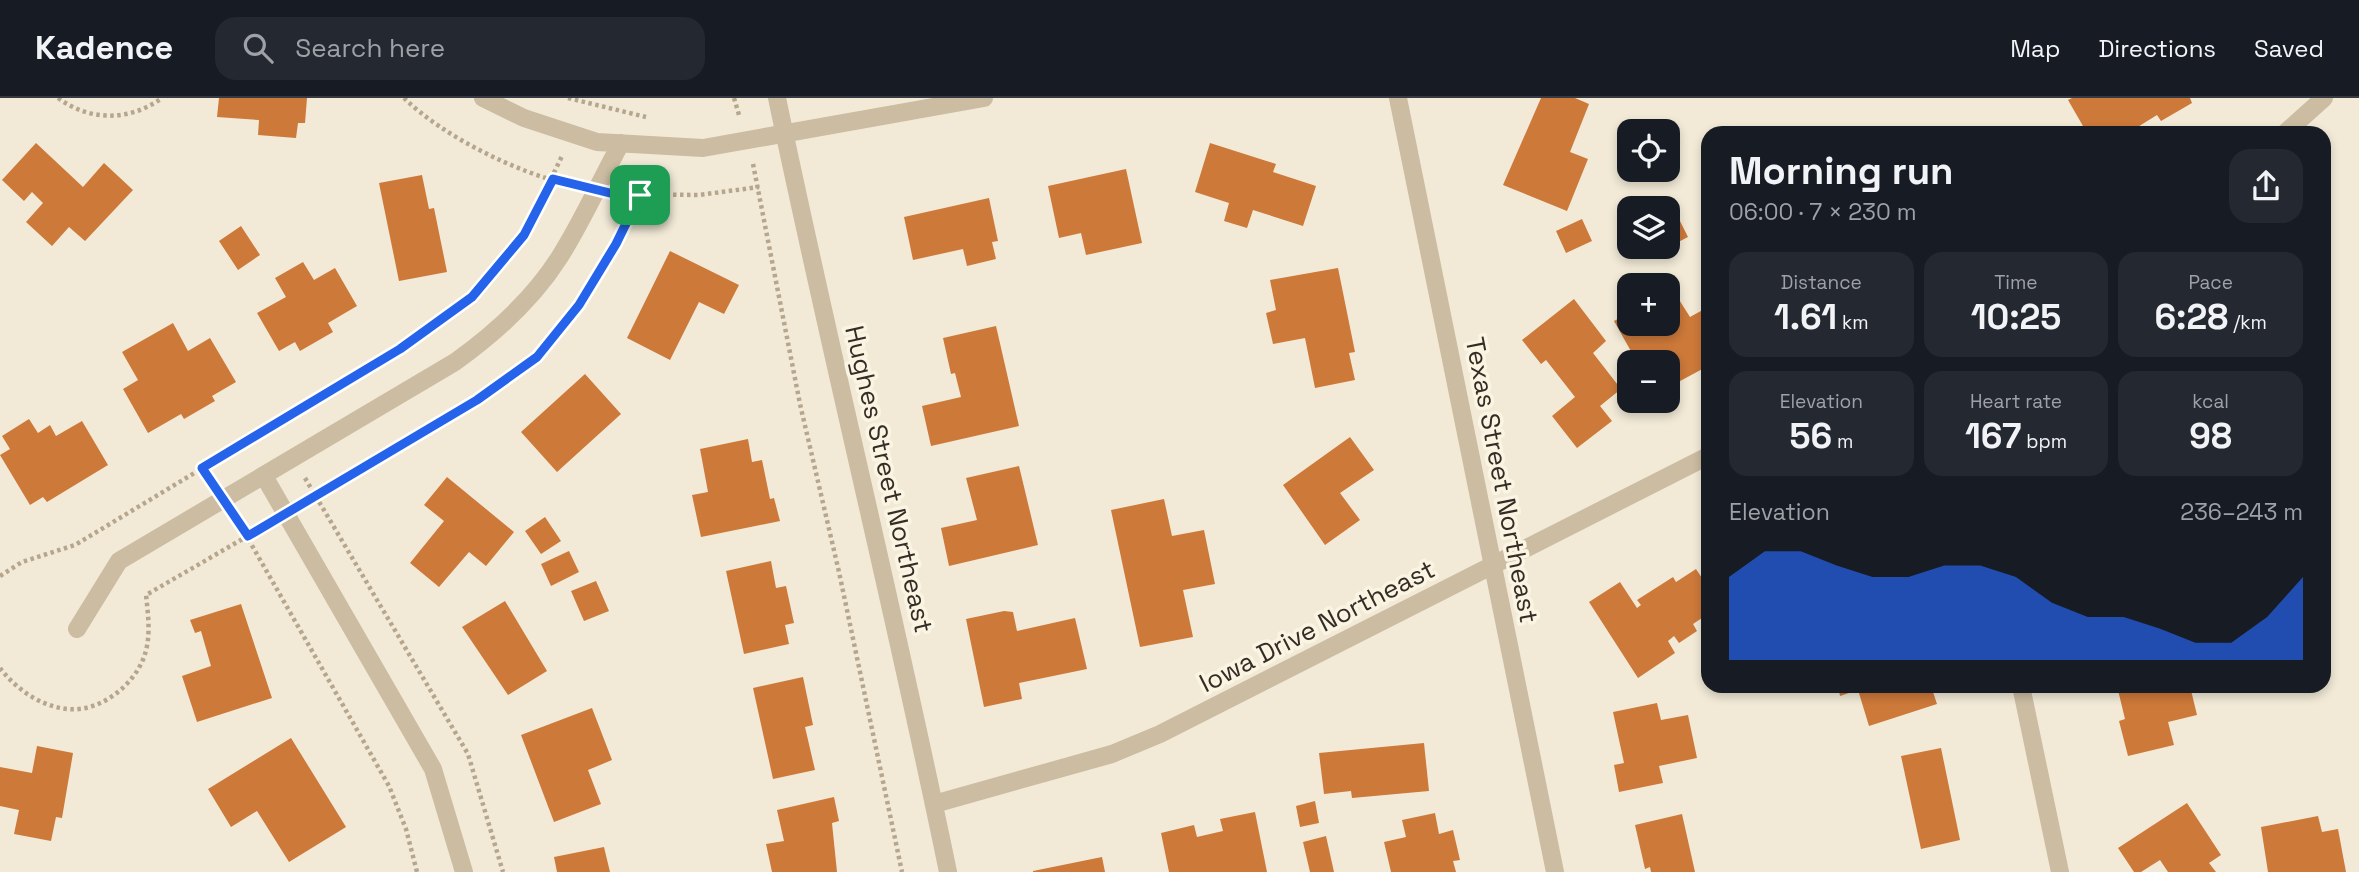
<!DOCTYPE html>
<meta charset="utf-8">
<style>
:root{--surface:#171b24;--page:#242831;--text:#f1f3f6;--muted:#9ea1a6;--line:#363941;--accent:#2563eb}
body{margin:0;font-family:"Space Grotesk",sans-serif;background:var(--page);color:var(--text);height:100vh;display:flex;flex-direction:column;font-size:26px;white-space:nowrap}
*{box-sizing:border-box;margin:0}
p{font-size:23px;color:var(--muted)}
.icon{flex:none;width:38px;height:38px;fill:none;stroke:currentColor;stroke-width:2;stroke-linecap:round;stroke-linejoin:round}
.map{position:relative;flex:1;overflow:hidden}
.side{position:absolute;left:1701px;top:28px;width:630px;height:567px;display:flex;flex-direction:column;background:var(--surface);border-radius:21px;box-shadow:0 4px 10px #0003}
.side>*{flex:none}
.fabs{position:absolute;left:1617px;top:21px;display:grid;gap:14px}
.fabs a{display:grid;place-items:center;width:63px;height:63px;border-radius:14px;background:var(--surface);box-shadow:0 4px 10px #0003;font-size:35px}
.pin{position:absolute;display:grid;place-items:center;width:60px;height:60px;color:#fff;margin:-30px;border-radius:14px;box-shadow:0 4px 10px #0006}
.round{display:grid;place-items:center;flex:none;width:74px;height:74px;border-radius:21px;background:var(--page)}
.headline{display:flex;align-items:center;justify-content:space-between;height:119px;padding:0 28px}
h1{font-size:38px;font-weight:700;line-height:52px}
.metrics{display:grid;grid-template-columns:repeat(3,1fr);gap:10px;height:119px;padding:7px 28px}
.metrics div{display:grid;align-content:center;border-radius:18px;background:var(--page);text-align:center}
.metrics b{font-size:35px;font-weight:700}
.metrics small{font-size:19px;font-weight:400}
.metrics p{font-size:19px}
.chart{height:196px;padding:14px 28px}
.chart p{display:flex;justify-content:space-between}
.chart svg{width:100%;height:126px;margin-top:7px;fill:var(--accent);opacity:.7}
header{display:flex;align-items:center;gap:42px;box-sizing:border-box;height:98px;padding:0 35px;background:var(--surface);border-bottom:2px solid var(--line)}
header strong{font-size:33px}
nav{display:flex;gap:38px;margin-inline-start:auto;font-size:24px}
.search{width:490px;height:63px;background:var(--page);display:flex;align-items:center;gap:18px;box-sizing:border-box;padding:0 24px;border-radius:21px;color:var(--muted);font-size:26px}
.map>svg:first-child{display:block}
.building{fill:#cd793a}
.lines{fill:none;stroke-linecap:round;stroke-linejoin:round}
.path{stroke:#b6a68d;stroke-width:4.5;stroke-dasharray:3.5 3.5;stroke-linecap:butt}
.minor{stroke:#cbbca2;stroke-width:18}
.route-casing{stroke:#fff;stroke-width:14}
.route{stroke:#2563eb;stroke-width:9}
.labels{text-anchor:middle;stroke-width:7;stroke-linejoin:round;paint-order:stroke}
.street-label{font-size:26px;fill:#352d25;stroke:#faf4e3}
</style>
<header>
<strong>Kadence</strong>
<div class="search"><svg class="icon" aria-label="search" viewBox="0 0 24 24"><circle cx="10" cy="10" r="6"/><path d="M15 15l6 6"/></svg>Search here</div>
<nav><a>Map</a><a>Directions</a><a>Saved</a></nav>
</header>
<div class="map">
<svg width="2359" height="774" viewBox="0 0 2359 774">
<rect width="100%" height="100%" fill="#f2ead7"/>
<path class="building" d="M 219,0 L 307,0 L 305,25 L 298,25 L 296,40 L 258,37 L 259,22 L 217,19 Z
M 1541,0 L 1575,0 L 1589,6 L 1570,54 L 1588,61 L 1567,113 L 1503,87 Z
M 2072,0 L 2190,0 L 2192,5 L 2161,23 L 2157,17 L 2128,35 L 2087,35 L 2068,2 Z
M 36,45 L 83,89 L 104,65 L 133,92 L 85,143 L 69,129 L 52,148 L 26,124 L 43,105 L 32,94 L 24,103 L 2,82 Z
M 1210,45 L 1276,66 L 1273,74 L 1316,88 L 1303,128 L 1253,112 L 1247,130 L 1224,123 L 1229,105 L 1195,94 Z
M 1126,71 L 1142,145 L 1086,157 L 1081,135 L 1059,140 L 1048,88 Z
M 422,77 L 429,111 L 434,110 L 447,174 L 399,183 L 379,85 Z
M 989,100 L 998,143 L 992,144 L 996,161 L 967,168 L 963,151 L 913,162 L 904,119 Z
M 1676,115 L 1688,139 L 1659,154 L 1656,149 L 1668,149 L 1668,120 Z
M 1582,121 L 1592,143 L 1566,155 L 1556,133 Z
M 241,128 L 260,157 L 238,172 L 219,143 Z
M 670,153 L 739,187 L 724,216 L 699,204 L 670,262 L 627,240 Z
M 303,164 L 314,182 L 335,170 L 357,208 L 328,225 L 333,234 L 300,253 L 295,244 L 279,253 L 257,215 L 286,199 L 275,180 Z
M 1338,170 L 1355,254 L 1349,255 L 1355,282 L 1315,290 L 1305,240 L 1273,246 L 1266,215 L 1276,212 L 1270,182 Z
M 1666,181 L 1690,219 L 1708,209 L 1708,268 L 1669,289 L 1668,264 L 1637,264 L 1614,223 L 1629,215 L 1629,226 L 1668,226 L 1668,187 L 1654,187 Z
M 1574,201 L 1606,243 L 1593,255 L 1621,291 L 1600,308 L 1612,323 L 1577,350 L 1552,318 L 1575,299 L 1546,262 L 1541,266 L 1522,242 Z
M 173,225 L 188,253 L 210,240 L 236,284 L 212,298 L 215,303 L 184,321 L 181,316 L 148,335 L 123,291 L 138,282 L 122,254 Z
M 996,228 L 1019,328 L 931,348 L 922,308 L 961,299 L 955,275 L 951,276 L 943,240 Z
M 585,276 L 621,316 L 557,374 L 521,334 Z
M 29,321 L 38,335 L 50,327 L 56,338 L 82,323 L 108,367 L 47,404 L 43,399 L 30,407 L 0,357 L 10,351 L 2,338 Z
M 1350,339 L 1374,372 L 1340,395 L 1360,422 L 1325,447 L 1283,387 Z
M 748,341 L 752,364 L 762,362 L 770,401 L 774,400 L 780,423 L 701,439 L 692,397 L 708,394 L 700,351 Z
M 1019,368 L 1038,447 L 949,468 L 941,430 L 977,422 L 966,380 Z
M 447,379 L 514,434 L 486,468 L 469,454 L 439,489 L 410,465 L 444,423 L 424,407 Z
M 1164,401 L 1172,438 L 1204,432 L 1215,486 L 1183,492 L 1193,539 L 1140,549 L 1111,412 Z
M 545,419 L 561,443 L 541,456 L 525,433 Z
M 569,453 L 579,474 L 551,488 L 541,466 Z
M 771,463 L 776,490 L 786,488 L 794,525 L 785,527 L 789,546 L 744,556 L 726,473 Z
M 1696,471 L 1708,489 L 1708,516 L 1693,526 L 1697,533 L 1679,545 L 1674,538 L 1668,543 L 1675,555 L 1638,580 L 1589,504 L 1620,484 L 1637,510 L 1641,507 L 1637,502 L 1673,479 L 1676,484 Z
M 596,483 L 609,513 L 584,523 L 571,493 Z
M 505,503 L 547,573 L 508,597 L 462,529 Z
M 241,506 L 272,600 L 197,624 L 182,578 L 211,568 L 201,533 L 195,535 L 190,522 Z
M 1004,513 L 1013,514 L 1017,533 L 1075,520 L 1087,571 L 1019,585 L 1022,601 L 984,609 L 966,521 Z
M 803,579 L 813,627 L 805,629 L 815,672 L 773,681 L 753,590 Z
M 1838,588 L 1931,588 L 1937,606 L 1869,628 L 1858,592 L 1840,598 Z
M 2117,588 L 2190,588 L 2197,617 L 2168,624 L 2174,647 L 2128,658 L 2119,623 L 2125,621 Z
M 1657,605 L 1661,622 L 1688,617 L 1697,660 L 1659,668 L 1663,685 L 1619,694 L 1614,667 L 1624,665 L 1613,614 Z
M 592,610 L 612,662 L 588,672 L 601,706 L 554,724 L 521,637 Z
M 291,640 L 346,729 L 289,764 L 257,713 L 231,729 L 208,691 Z
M 1424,645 L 1429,693 L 1352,700 L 1351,693 L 1324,696 L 1319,655 Z
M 37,648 L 73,655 L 62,720 L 56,719 L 51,743 L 14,736 L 19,712 L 0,708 L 0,669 L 32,675 Z
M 1941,650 L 1960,742 L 1921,751 L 1901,658 Z
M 834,699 L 839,723 L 832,725 L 837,774 L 772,774 L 766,746 L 784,743 L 777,712 Z
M 1315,703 L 1319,725 L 1300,729 L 1296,708 Z
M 2187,705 L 2221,757 L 2209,765 L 2216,774 L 2168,774 L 2160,762 L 2141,774 L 2134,774 L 2118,750 Z
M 1255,714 L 1267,774 L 1169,774 L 1161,735 L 1194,727 L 1197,739 L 1223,733 L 1220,721 Z
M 1435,715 L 1439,736 L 1453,732 L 1460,762 L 1453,763 L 1456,774 L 1391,774 L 1384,744 L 1406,739 L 1402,722 Z
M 1682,716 L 1695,774 L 1651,774 L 1650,769 L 1645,771 L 1635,727 Z
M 2318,718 L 2322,734 L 2338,731 L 2346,774 L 2268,774 L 2261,729 Z
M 1326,738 L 1334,774 L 1310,774 L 1303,744 Z
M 604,749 L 610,774 L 557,774 L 554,759 Z
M 1102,759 L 1105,774 L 1033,774 L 1033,773 Z"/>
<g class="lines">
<path class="path" d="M 58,0 C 91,24 130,23 162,0
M 404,0 C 444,39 516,74 570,87
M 568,0 L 646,19
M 734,0 L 739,17
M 753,66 L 800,306 L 839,474 L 902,774
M 624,96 L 699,97 L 759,89
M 305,380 L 468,656 L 503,774
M 306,404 L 477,302 L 537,259 L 579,207 L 657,72
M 238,423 L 389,688 L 406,731 L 417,774
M 0,478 L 22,464 L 75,447 L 400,251 L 472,199 L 524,137 L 562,58
M 0,570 C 16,591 40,608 67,611 C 100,615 136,586 145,556 C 151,537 148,516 146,497 L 265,428"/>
<path class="minor" d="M 483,0 L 524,20 L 597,44 L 703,50 L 984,0
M 777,0 C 831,259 895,515 948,774
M 1398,0 L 1555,774
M 2285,35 L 2324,0
M 264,378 L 433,671 L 464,774
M 77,531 L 119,463 L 455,264 C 494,236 533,201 559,160 C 582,124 600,83 621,45
M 2021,588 L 2060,774
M 934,706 L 1112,656 L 1160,636 L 1708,358"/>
</g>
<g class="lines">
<g class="route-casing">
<path id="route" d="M 553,81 L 614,96 L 640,97 L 616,146 L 579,207 L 537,259 L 477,302 L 248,438 L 202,370 L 400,251 L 472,199 L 524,137 Z"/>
</g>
<use href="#route" class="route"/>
</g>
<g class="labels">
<g class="street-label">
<text transform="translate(889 381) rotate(77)" y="9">Hughes Street Northeast</text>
<text transform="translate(1502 382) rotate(79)" y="9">Texas Street Northeast</text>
<text transform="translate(1317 528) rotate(-27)" y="9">Iowa Drive Northeast</text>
</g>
</g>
</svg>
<div class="fabs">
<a><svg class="icon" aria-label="locate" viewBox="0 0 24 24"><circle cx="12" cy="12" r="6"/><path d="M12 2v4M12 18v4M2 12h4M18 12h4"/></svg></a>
<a><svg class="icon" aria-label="layers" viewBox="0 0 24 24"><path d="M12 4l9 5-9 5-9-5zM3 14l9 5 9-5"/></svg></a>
<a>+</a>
<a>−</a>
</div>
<div class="pin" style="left:640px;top:97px;background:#1e9e55"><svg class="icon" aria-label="arrive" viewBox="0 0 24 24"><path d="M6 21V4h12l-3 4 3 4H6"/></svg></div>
<section class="side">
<div class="headline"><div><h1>Morning run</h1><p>06:00 · 7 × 230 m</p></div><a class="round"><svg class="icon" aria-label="share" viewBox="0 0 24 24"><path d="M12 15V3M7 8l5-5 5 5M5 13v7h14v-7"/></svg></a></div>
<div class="metrics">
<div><p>Distance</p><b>1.61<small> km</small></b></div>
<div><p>Time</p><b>10:25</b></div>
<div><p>Pace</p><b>6:28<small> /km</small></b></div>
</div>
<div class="metrics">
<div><p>Elevation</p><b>56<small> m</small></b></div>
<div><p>Heart rate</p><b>167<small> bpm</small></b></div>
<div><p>kcal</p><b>98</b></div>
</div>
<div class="chart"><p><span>Elevation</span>236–243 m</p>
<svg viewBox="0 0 160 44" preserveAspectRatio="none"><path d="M0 44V15L10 6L20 6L30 11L40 15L50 15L60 11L70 11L80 15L90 24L100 29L110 29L120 33L130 38L140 38L150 29L160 15V44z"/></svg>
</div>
</section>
</div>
